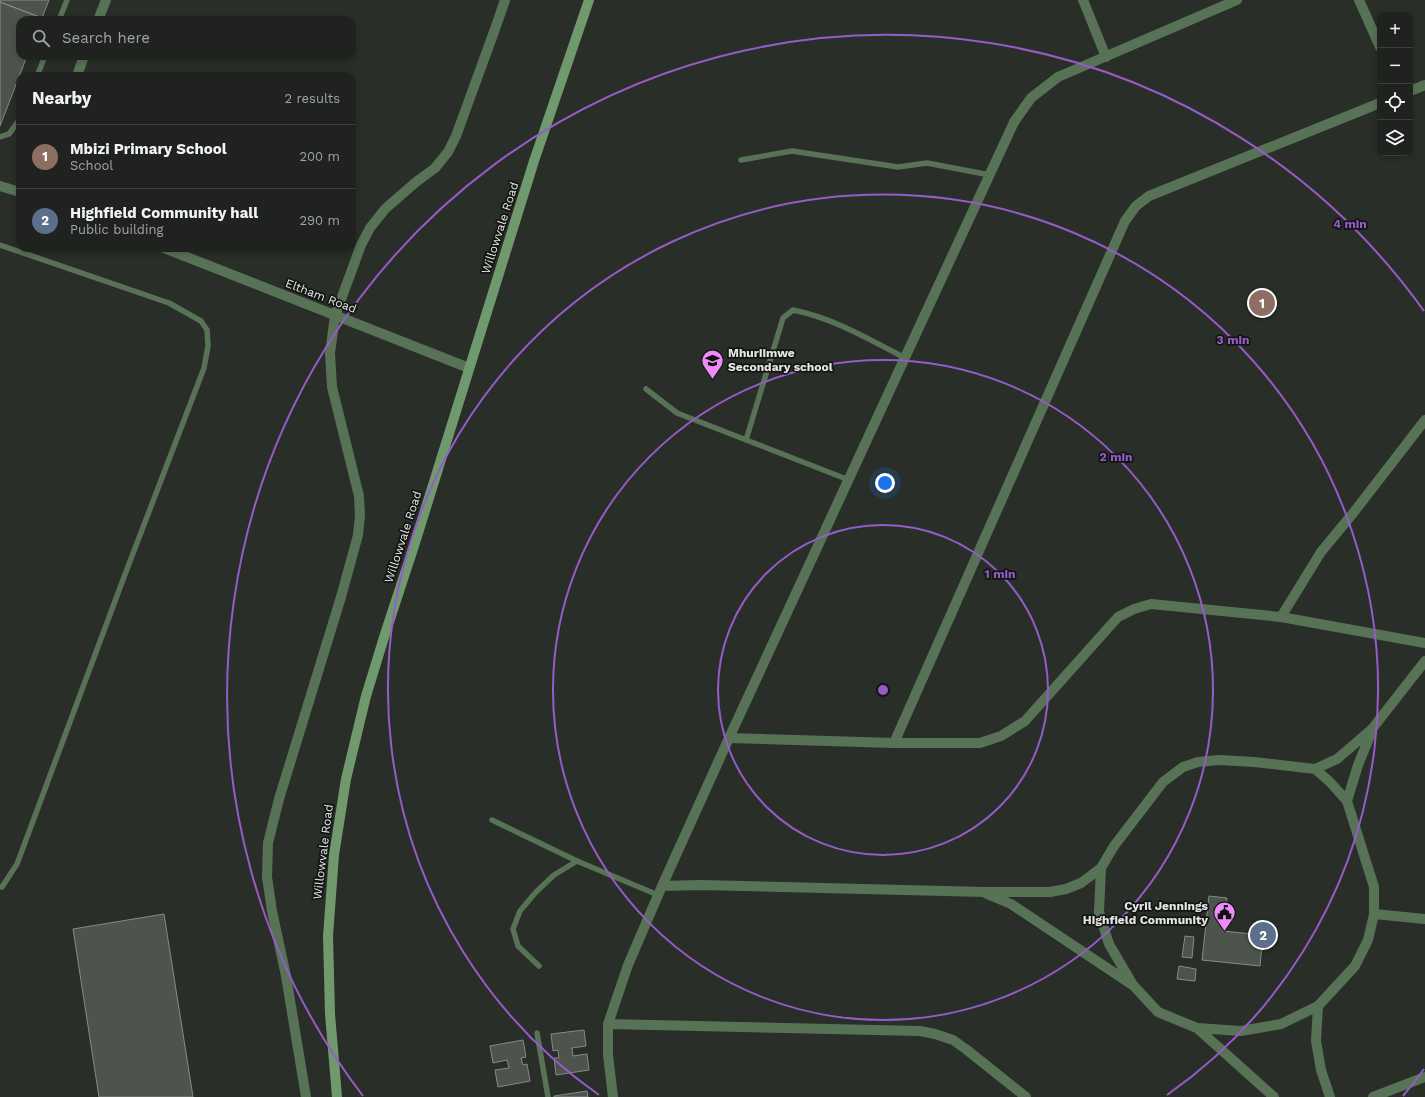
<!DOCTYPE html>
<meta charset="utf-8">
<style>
:root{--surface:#1f221e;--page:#2c2f2b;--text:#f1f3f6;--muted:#a1a4a4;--line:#3c3f3c;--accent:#2563eb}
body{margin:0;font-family:"Work Sans",sans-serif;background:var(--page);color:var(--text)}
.controls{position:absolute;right:12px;top:12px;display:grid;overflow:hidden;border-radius:8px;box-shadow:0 2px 6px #0003}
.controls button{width:36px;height:36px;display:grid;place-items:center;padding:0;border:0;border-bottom:1px solid var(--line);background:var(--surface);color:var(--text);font:20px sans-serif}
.you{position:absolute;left:885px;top:483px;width:14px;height:14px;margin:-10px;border:3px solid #fff;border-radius:50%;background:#1a73e8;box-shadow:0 0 0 6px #1a73e833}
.badge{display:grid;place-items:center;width:26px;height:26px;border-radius:50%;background:var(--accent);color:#fff;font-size:13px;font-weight:700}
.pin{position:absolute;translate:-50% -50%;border:2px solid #fff;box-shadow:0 1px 4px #0006}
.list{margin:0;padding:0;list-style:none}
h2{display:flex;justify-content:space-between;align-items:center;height:52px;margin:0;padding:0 16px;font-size:17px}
h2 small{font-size:13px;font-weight:400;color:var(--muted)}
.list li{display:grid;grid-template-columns:26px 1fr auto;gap:12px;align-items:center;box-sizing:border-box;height:64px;padding:0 16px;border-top:1px solid var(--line)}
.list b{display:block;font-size:15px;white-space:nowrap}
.list p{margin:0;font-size:13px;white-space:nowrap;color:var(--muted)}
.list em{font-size:13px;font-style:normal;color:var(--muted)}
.icon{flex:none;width:22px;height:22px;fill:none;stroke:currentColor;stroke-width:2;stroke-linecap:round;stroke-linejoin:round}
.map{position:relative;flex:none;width:1425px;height:1097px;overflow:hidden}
.search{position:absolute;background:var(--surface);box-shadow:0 2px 6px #0003;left:16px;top:16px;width:340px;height:44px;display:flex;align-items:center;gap:10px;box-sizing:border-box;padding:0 14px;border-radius:12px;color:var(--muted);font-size:15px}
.panel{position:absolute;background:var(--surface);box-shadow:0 2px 6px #0003;left:16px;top:72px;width:340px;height:180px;border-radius:12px}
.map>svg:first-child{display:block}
.building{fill:#4d534d;stroke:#858c85}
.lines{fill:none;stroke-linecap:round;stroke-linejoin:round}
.service{stroke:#587256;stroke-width:5.5}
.minor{stroke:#587256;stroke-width:10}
.tertiary{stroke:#587256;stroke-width:10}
.secondary{stroke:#70996d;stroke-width:10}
.ring{fill:none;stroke:#955bc8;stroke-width:2}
.labels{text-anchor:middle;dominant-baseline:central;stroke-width:3.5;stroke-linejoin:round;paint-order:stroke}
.street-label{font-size:12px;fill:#e4e7e3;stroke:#131513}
.poi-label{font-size:12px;font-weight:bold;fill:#e4e7e3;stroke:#131513;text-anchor:start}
.centre{fill:#955bc8;stroke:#131513;stroke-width:2}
.ring-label{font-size:12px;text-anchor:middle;font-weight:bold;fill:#955bc8;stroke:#131513;stroke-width:3.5;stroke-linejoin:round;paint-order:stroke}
</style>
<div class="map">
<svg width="1425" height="1097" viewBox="0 0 1425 1097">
<rect width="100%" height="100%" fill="#292e28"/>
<path class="building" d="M0 0H49L42 18 0 2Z
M0 2 42 18 41 20H20V56H27L0 126Z
M1209 896 1227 898 1223 931 1263 935 1260 966 1202 960Z
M164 914 193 1097H99L73 929Z
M1185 936 1194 937 1192 958 1182 957Z
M1179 966 1196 969 1195 981 1177 979Z
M584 1030 586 1046 572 1048 573 1056 587 1054 589 1070 556 1075 554 1058H559L558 1050 553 1051 551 1034Z
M523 1040 526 1057 521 1058 523 1065 527 1064 530 1081 498 1087 495 1070 509 1068 507 1060 493 1063 490 1046Z
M587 1091 588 1097H554V1096Z"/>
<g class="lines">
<path class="service" d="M59 20 67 0
M37 76 45 56
M0 137 9 134 20 119
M741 160 792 151 898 167 927 163 990 175
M0 245 169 303 201 321 207 330 208 346 204 368 124 577 17 864 2 887H0
M646 389 677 413 849 480
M746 440 783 318 793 310C833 318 869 339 905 358
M492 820 577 861 658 895
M539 966 518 946 513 929 520 911 536 892 554 875 577 861
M537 1033 548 1097"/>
<path class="minor" d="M1083 0 1106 57
M1359 0 1380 47
M98 20 106 0
M77 76 84 56
M1410 91 1425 85
M0 186 20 192
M164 248 469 368
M1281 617 1321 552 1354 512 1425 420
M729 738 894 743H980L1001 736 1025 721 1118 617 1134 609 1151 604 1281 617 1425 643
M894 743 1125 221 1136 206 1149 196 1380 103
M1374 914 1425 919
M608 1024 920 1031 935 1034 953 1040 967 1050 1026 1097
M306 1097 286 976 272 911 267 877 268 843 279 799 341 597 358 535 360 516 359 496 332 387 330 353 335 316 361 245 370 228 385 209 416 182 435 168 448 152 456 136 495 29 505 0
M1373 1097 1425 1077"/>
<path class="tertiary" d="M1315 769 1337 759 1372 729 1425 661
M1347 801 1358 765 1372 731
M662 886 701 885 985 892H1050L1066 889 1081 883 1101 868
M987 894 1011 904 1131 984
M1318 1006 1281 1024 1241 1031 1197 1028 1158 1012 1133 985 1109 944 1099 912 1101 868 1114 846 1163 782 1183 767 1198 762 1219 760 1254 762 1315 769 1330 782 1347 801 1374 887V914L1368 940 1355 966 1318 1006 1316 1041 1321 1070 1330 1097
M1197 1028 1274 1097
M613 1097 608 1055V1024L628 965 662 886 729 738 1014 122 1031 98 1058 77 1237 0"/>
<path class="secondary" d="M337 1097 330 1014 328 936 334 855 346 779 366 696 385 634 414 546 534 161 589 0"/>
</g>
<g class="ring">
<circle cx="883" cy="690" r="165"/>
<circle cx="883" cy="690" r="330"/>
<path d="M599 1095A495 495 0 1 1 1167 1095"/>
<path d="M1424 1069A660 660 0 0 1 1403 1096M363 1096A660 660 0 1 1 1424 311"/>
</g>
<defs>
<symbol id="school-pin" viewBox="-11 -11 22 30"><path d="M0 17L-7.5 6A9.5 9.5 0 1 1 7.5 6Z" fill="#ed8cf9" stroke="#131513"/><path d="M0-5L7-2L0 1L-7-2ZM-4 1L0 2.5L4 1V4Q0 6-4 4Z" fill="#111"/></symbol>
<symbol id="civic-pin" viewBox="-11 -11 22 30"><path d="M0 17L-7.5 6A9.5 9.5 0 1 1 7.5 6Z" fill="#ed8cf9" stroke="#131513"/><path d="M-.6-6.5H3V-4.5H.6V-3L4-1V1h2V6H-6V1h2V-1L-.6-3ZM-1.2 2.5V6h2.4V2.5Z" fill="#111"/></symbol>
</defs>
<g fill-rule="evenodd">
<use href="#school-pin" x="700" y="348" width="25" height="34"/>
<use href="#civic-pin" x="1212" y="900" width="25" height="34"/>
</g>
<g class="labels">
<g class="street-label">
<text transform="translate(500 228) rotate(-72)">Willowvale Road</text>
<text transform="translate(321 296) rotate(21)">Eltham Road</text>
<text transform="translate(403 537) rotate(-72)">Willowvale Road</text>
<text transform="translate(323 852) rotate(-83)">Willowvale Road</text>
</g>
<g class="poi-label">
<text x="728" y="353">Mhuriimwe<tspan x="728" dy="14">Secondary school</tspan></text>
<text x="1208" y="906" text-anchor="end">Cyril Jennings<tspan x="1208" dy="14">Highfield Community</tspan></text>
</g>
</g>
<circle cx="883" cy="690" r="6" class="centre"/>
<g class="ring-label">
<text x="1350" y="228">4 min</text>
<text x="1233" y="344">3 min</text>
<text x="1116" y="461">2 min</text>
<text x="1000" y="578">1 min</text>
</g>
</svg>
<div class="controls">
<button>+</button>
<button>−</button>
<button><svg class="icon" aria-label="locate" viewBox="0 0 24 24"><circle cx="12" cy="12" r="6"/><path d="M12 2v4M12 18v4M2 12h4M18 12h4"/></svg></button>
<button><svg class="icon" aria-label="layers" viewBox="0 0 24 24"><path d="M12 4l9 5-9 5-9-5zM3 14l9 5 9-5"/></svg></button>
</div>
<div class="you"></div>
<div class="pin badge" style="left:1262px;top:303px;background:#8d6e63">1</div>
<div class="pin badge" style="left:1263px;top:935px;background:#5c6f8a">2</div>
<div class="search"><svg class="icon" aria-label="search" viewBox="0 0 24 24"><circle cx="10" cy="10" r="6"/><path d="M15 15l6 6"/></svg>Search here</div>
<section class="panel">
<h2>Nearby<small>2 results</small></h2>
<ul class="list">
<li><span class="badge" style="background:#8d6e63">1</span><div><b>Mbizi Primary School</b><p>School</p></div><em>200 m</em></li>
<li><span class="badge" style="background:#5c6f8a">2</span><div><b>Highfield Community hall</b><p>Public building</p></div><em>290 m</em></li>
</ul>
</section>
</div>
